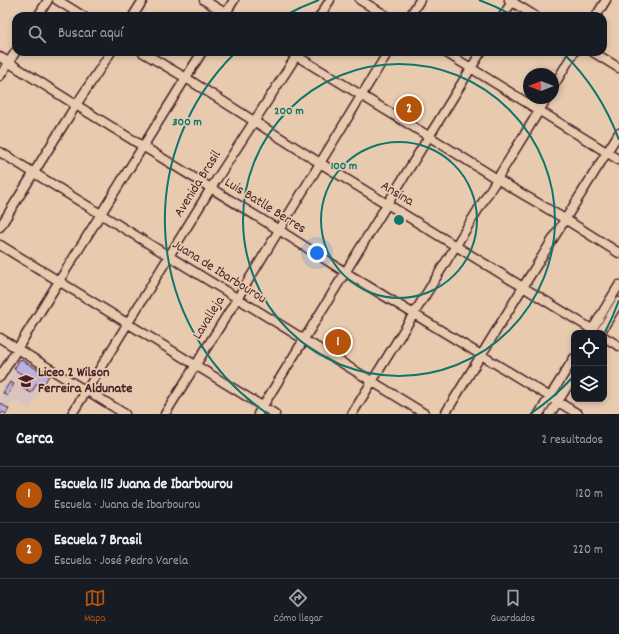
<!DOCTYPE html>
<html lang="es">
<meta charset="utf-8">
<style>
:root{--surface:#171b24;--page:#20242c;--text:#f1f3f6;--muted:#9ea1a6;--line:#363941;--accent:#b45309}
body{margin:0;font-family:Dekko,sans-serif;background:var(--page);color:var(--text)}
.controls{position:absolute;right:12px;bottom:12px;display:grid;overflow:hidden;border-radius:8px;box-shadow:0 2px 6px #0003}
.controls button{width:36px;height:36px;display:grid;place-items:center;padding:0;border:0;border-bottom:1px solid var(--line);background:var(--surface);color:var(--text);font:20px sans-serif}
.compass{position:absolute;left:523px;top:68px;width:36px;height:36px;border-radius:50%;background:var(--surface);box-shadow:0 2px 6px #0003;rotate:270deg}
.you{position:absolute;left:317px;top:253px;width:14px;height:14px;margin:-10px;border:3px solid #fff;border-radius:50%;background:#1a73e8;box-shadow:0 0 0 6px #1a73e833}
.badge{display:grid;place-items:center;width:26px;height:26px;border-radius:50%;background:var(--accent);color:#fff;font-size:13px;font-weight:700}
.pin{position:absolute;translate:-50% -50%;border:2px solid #fff;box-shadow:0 1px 4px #0006}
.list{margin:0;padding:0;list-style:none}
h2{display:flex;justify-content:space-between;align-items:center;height:52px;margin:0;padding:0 16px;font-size:17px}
h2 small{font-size:13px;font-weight:400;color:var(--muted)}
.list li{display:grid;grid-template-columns:26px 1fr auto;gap:12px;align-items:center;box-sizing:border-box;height:56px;padding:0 16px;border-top:1px solid var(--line)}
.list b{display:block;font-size:15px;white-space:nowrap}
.list p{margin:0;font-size:13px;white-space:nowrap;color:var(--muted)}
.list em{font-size:13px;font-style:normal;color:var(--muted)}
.icon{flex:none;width:22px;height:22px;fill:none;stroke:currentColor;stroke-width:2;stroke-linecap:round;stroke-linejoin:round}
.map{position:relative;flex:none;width:619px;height:414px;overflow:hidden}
.search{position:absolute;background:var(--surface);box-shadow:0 2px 6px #0003;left:12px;right:12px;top:12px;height:44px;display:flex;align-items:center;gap:10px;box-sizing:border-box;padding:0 14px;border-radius:12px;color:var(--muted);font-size:15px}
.sheet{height:164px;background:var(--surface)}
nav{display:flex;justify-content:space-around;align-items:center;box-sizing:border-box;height:56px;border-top:1px solid var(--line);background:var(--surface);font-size:11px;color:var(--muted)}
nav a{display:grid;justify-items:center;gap:2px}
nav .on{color:var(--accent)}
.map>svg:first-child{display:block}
.built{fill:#dac3be}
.building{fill:#bab0e1;stroke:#4a1f2b}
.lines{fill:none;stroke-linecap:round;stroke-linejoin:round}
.minor-casing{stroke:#4a1f2b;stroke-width:11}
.minor{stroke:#e8cbaf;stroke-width:8}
.ring{fill:none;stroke:#0f766e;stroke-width:2}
.labels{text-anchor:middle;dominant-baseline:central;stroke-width:3.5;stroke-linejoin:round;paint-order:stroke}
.street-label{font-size:14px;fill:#4a1f2b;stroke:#e8cbaf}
.poi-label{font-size:14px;font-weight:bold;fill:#4a1f2b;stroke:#e8cbaf;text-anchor:start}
.centre{fill:#0f766e;stroke:#e8cbaf;stroke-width:2}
.ring-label{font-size:12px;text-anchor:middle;font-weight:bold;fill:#0f766e;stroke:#e8cbaf;stroke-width:3.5;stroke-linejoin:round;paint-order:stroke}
</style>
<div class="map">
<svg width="619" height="414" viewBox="0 0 619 414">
<rect width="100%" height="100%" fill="#e8cbaf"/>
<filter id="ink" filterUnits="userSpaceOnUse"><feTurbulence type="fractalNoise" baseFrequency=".025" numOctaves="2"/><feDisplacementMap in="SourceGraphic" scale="8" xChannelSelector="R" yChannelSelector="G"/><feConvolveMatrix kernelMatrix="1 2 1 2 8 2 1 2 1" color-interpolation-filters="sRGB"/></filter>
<g filter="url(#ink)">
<path class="built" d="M21 358 49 375 29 409 14 400 5 414H0V392Z"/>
<path class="building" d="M20 359 49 376 42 387 37 383 31 393 21 387 27 378 14 369Z
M10 382 14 384 7 396 3 393Z
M0 403 9 409 6 414 3 412 1 414H0Z"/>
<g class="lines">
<defs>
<path id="minor" d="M57 0 83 16
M204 0 230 16
M360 0 387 16
M509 0 535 16
M38 16 48 0
M133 16 143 0
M224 16 234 0
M320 16 330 0
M410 16 420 0
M503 16 513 0
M596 16 606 0
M142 52 186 78 320 163 598 333
M290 52 430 137 497 179 565 219 619 253
M445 52 619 160
M593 52 619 68
M0 57 76 105 279 230 345 272 578 414
M0 76 16 51
M553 87 574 52
M0 152 425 414
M0 227 76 105 111 52
M0 245 275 414
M590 333 619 285
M600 333 619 302
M604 337 619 346
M0 338 86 391 91 393 125 414
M0 377 59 281 202 52
M72 414 211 188 299 52
M165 414 237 299 388 52
M258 414 481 52
M352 414 547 98
M445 414 523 287 619 133
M539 414 574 358
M550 414 574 376"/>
</defs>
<use href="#minor" class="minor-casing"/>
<use href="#minor" class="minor"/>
</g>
</g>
<g class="ring">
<circle cx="399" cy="220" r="78"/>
<circle cx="399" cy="220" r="156"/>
<path d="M619 300A234 234 0 0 1 605 332M573 377A234 234 0 0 1 530 414M268 414A234 234 0 0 1 235 53M286 15A234 234 0 0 1 319 0M479 0A234 234 0 0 1 512 15M563 53A234 234 0 0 1 619 140"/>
</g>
<defs>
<symbol id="school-bare" viewBox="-9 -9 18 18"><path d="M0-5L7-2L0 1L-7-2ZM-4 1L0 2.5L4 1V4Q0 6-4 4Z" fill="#4a1f2b" stroke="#e8cbaf" stroke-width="2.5" paint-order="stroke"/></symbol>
</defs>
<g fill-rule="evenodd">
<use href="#school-bare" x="15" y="370" width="22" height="22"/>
</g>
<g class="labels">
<g class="street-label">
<text transform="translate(198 184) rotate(-58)">Avenida Brasil</text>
<text transform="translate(397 194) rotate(31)">Ansina</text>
<text transform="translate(265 206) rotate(32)">Luis Batlle Berres</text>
<text transform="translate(219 272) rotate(32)">Juana de Ibarbourou</text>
<text transform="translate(209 318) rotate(-58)">Lavalleja</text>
</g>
<g class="poi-label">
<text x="38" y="373">Liceo 2 Wilson<tspan x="38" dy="16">Ferreira Aldunate</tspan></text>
</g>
</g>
<circle cx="399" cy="220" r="6" class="centre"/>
<g class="ring-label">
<text x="289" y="114">200 m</text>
<text x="187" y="125">300 m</text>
<text x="344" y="169">100 m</text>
</g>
</svg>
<div class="controls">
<button><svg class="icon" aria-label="locate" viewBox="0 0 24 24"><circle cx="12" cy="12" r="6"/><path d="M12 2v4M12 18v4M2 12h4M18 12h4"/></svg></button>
<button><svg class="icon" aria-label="layers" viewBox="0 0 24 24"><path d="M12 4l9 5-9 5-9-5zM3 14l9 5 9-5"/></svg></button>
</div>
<svg class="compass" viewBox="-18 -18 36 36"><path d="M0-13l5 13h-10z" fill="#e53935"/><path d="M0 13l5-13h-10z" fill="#9ea1a6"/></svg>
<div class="you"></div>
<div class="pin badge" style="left:338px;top:342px">1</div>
<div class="pin badge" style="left:409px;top:109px">2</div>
<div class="search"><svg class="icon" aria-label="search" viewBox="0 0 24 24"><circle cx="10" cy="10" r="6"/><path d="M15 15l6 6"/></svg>Buscar aquí</div>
</div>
<section class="sheet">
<h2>Cerca<small>2 resultados</small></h2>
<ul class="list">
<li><span class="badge">1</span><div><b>Escuela 115 Juana de Ibarbourou</b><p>Escuela · Juana de Ibarbourou</p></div><em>120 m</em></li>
<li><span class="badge">2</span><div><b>Escuela 7 Brasil</b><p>Escuela · José Pedro Varela</p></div><em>220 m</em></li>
</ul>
</section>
<nav>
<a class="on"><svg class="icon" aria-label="map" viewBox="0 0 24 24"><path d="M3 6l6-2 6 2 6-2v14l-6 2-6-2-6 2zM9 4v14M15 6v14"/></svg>Mapa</a>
<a><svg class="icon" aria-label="directions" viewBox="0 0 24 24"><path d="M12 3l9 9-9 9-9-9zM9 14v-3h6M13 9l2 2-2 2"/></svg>Cómo llegar</a>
<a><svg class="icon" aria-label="saved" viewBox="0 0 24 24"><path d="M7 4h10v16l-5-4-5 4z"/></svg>Guardados</a>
</nav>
